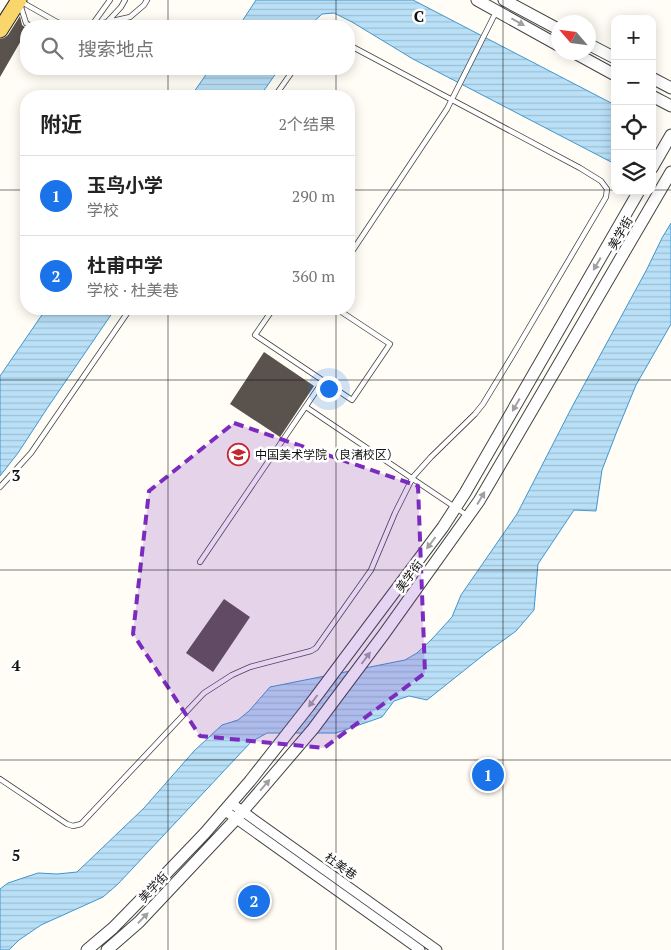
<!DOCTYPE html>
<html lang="zh">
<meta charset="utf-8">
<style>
:root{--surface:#fff;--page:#f2f2f2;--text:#222;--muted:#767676;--line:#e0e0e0;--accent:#1a73e8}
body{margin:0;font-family:"PT Serif","Noto Sans SC",serif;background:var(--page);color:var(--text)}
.controls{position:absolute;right:15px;top:15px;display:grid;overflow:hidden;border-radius:10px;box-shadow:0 2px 12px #0003}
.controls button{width:45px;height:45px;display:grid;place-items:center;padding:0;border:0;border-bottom:1px solid var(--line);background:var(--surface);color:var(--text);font:25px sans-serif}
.compass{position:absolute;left:551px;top:15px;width:45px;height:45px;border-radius:50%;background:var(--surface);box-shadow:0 2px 12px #0003;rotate:298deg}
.you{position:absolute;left:328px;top:388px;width:18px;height:18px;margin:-12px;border:4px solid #fff;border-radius:50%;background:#1a73e8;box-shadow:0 0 0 8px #1a73e833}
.badge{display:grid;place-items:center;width:32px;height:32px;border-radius:50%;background:var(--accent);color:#fff;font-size:16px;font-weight:700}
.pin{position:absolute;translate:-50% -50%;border:2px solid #fff;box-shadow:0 1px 5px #0006}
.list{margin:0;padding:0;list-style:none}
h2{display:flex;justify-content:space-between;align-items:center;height:65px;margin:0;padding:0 20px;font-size:21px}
h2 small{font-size:16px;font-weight:400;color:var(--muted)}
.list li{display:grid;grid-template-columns:32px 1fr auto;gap:15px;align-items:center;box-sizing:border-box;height:80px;padding:0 20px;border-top:1px solid var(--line)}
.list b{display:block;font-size:19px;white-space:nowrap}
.list p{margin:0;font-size:16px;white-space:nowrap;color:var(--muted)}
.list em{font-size:16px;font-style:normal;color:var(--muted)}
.icon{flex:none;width:28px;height:28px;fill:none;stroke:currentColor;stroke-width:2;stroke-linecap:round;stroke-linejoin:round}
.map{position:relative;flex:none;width:671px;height:950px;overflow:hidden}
.search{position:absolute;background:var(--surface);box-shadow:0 2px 12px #0003;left:20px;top:20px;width:335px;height:55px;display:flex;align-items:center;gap:12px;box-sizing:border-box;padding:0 18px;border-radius:20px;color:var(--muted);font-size:19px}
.panel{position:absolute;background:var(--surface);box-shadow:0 2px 12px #0003;left:20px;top:90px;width:335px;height:225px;border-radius:20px}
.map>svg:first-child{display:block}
.water{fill:url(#water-rules);stroke:#3f96cf}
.building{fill:#5a524d}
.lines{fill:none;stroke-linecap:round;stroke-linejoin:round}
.service-casing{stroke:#444;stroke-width:6}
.minor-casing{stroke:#444;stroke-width:11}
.tertiary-casing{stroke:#444;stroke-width:13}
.primary-casing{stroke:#222;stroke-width:17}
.service{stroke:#fff;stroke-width:4.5}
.minor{stroke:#fff;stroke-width:9}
.tertiary{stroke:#fff;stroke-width:11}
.primary{stroke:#f9d66b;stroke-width:15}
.oneway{fill:#a0a0a0}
.marked{fill:#7b2cbf;fill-opacity:0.2;stroke:#7b2cbf;stroke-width:4;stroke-dasharray:10 6;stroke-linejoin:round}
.grid{fill:none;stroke:#111;stroke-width:1;stroke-opacity:0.55}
.labels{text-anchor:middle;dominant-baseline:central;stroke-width:5;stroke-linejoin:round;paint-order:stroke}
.street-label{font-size:12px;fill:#111;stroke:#fff}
.poi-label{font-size:12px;fill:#111;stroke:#fff;text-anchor:start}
.grid-label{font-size:16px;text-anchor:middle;font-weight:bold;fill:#111;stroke:#fff;stroke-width:5;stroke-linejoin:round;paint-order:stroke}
</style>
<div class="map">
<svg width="671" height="950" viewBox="0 0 671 950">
<defs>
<pattern id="water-rules" width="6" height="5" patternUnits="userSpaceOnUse" patternTransform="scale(1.25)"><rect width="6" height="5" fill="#b9e0f7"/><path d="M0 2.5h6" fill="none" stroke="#9ebfd3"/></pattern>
</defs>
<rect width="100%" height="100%" fill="#fffdf5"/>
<path class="water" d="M256 0H413L615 105V164L413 59 352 22 334 13 322 14 309 26H239Z
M210 69H279L260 96H191Z
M671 223V324L636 385 617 431 602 470 596 511 574 510 538 564 534 610 516 631 486 653 427 700 409 696 394 701 382 717 336 733H267L251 742 118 884 103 897 41 925 19 940 9 950H0V889L8 883 38 873 57 874 77 872 144 808 194 751 222 725 238 720 249 711 270 687 405 660 417 653 432 639 452 617 461 595 517 514 572 407 647 269 662 238Z
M46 309H115L48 407 18 453 0 476V376Z"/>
<path class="building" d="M20 16 22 25 26 28V32L0 77V39L4 38 8 35Z
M264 352 314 386 280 437 230 404Z
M224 599 250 617 213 672 186 653Z"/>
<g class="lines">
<defs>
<path id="service" d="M20 1 57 22 69 26
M20 4 26 23 30 26
M108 21 121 7 125 0
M92 25 110 0
M90 26 130 17 144 5 147 0
M275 96 294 69
M349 256 447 109 496 12
M273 309 255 335 352 400 390 344 337 309
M306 407 468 516
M0 487 31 453 130 309
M200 562 323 381
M0 779 67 824 73 826 81 824 204 693 232 675 250 667 311 651 316 648 371 570 395 513 413 477 431 457 475 414 483 404 514 353 606 197 607 189 601 181 580 168 349 45"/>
<path id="minor" d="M231 803 437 950
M224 810 420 950"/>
<path id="tertiary" d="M477 0 558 45
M504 0 558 29
M588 44 615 58
M573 52 615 75
M652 78 671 88
M652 96 671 106
M652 168 671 135
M87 950 113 928 159 881 205 833 250 781 309 706 443 527 465 493 639 191
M107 950 139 922 236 819 313 729 384 634 479 501 671 172"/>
<path id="primary" d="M0 30 19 0"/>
</defs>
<use href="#service" class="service-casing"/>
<use href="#minor" class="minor-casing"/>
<use href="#tertiary" class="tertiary-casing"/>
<use href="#primary" class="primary-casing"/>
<use href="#service" class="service"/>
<use href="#minor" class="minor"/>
<use href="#tertiary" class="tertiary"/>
<use href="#primary" class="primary"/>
</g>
<defs><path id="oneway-solid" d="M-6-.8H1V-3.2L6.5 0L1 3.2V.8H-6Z" transform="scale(1.25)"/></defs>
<g class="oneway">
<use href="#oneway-solid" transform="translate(518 22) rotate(29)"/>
<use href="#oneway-solid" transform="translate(597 264) rotate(120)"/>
<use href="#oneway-solid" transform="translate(516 405) rotate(120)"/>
<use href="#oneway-solid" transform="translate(481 498) rotate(-59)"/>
<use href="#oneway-solid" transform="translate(431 543) rotate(127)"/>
<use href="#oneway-solid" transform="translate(366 658) rotate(-53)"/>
<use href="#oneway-solid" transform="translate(313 701) rotate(127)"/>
<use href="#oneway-solid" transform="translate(265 785) rotate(-49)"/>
<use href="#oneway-solid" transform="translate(143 918) rotate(-46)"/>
</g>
<path class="marked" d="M234 423 418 486 425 673 324 748 200 736 133 634 149 491Z"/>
<path class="grid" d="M168 0V26M336 0V26M503 0V950M168 69V96M336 69V96M0 190H26M349 190H615M652 190H671M168 309V950M336 309V950M0 380H671M0 570H671M0 760H671"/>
<defs>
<symbol id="university-ring" viewBox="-11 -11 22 22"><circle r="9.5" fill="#fff" stroke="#c4262e" stroke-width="1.5"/><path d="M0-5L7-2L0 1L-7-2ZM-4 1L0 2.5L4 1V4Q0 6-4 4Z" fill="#c4262e"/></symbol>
</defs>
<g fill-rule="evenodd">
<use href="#university-ring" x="226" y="442" width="25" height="25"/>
</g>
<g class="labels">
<g class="street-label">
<text transform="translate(620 233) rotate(-60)">美学街</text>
<text transform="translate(409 576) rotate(-54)">美学街</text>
<text transform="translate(341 866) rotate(35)">杜美巷</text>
<text transform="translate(153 887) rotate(-47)">美学街</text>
</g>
<g class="poi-label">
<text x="255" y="454">中国美术学院（良渚校区）</text>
</g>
</g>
<g class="grid-label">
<text x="419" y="22">C</text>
<text x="16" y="481">3</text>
<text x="16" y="671">4</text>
<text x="16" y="861">5</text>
</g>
</svg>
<div class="controls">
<button>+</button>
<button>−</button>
<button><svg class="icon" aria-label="locate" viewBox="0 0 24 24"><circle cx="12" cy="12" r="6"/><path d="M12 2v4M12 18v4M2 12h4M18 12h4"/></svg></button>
<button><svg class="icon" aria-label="layers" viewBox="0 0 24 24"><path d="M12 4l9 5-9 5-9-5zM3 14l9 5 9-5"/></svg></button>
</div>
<svg class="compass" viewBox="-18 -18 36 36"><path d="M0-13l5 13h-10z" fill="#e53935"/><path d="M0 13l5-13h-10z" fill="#767676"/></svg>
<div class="you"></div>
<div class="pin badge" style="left:488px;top:775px">1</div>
<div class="pin badge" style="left:254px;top:901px">2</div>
<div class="search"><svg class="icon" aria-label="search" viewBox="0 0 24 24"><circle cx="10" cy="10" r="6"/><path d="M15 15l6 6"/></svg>搜索地点</div>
<section class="panel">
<h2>附近<small>2个结果</small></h2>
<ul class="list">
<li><span class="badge">1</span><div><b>玉鸟小学</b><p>学校</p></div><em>290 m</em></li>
<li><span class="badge">2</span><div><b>杜甫中学</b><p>学校 · 杜美巷</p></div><em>360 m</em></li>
</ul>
</section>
</div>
